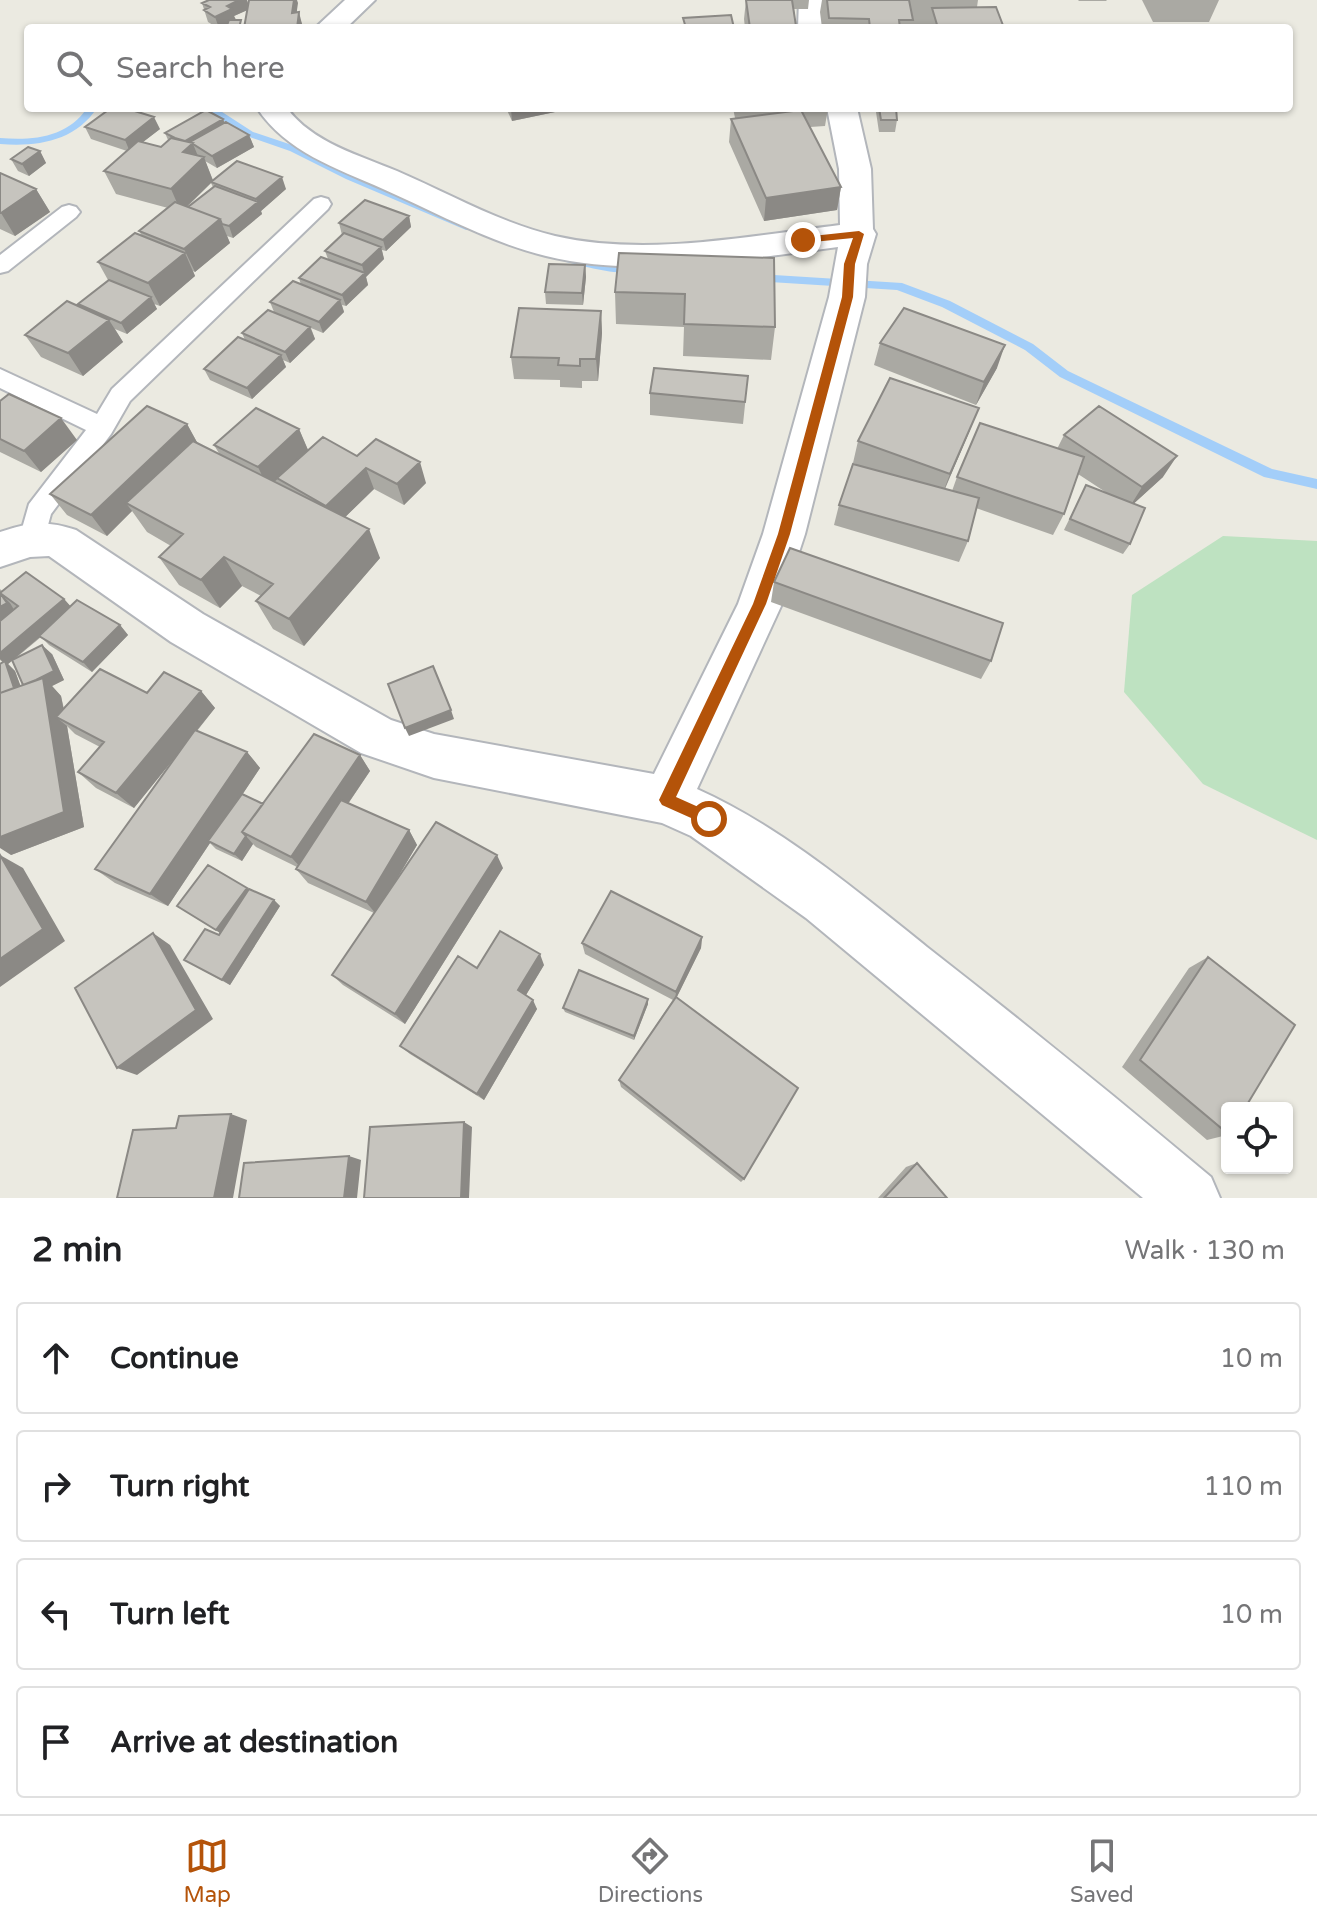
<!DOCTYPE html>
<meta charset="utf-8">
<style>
:root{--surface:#fff;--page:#f6f6f6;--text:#202124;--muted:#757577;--line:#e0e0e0;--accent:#b45309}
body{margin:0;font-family:"Varela Round",sans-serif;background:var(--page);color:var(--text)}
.controls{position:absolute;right:24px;bottom:24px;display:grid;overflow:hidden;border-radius:8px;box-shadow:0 2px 6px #0004}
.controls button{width:72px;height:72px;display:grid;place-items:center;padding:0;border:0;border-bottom:2px solid var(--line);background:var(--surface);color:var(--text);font:40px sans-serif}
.stop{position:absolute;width:24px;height:24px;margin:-18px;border:6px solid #b45309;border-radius:50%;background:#fff}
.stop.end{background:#b45309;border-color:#fff;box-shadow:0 2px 8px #0008}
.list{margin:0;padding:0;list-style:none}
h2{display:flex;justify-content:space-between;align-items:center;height:104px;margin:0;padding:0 32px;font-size:34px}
h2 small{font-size:26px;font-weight:400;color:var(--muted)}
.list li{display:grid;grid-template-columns:52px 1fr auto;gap:24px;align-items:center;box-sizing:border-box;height:112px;margin:0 16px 16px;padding:0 16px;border:2px solid var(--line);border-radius:8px}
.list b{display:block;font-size:30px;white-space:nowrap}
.list em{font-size:26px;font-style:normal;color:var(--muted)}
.icon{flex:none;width:44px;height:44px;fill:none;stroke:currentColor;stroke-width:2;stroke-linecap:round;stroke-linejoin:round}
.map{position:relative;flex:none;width:1317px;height:1198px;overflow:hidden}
.search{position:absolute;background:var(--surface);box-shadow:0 2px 6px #0004;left:24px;right:24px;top:24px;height:88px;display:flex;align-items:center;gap:20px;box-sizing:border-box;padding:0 28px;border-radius:8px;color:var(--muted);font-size:30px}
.sheet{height:616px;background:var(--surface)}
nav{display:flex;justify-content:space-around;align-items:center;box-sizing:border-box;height:112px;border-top:2px solid var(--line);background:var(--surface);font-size:22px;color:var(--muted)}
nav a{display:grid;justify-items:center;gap:4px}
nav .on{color:var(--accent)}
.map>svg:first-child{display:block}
.green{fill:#bee2c1}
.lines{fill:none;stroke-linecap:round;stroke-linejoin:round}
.stream{fill:#a3cef9;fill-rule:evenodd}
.service-casing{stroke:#b3b6bb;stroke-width:4}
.minor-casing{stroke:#b3b6bb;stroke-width:4}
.service{fill:#fff;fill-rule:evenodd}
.minor{fill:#fff;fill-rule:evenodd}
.wall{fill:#aaa9a3;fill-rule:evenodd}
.shaded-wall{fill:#8b8985}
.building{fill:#c6c4be;stroke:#8b8985;stroke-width:2}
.route{fill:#b45309}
</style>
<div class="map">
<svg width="1317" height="1198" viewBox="0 0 1317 1198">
<rect width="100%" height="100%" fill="#ebeae1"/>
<path class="green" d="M1223 536 1317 541V840L1203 784 1124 692 1132 595Z"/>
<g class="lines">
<path class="stream" d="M87 108H97C75 141 38 147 0 144V138C33 141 68 137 87 108Z
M204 108H216L253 132 298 147 354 175 475 228 474 230H466L346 179 290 151 247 136Z
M570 255 604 263 636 265 642 269C627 279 584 266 566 262L565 259Z
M756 274 902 283 950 301 1033 344 1068 371 1272 469 1317 479V489L1264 477 1060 377 1025 350 942 307 897 290 752 281V275Z"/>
<defs>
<path id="service" d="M321 197 328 199 331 204 328 209 130 401 111 434 51 514 42 547 32 550 22 547 19 539 29 504 86 430 0 388V369L97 414 112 389 314 199Z
M69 205 76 207 80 212 76 217 8 271 0 273V255L62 207Z"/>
<path id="minor" d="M345 0H375L346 28H315Z
M799 0H827L826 28H798Z
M257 108H287C311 142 361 156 397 171 448 193 500 223 555 236 647 257 748 236 840 225L839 169 827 108H857L871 169 873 229 876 234 867 264 865 297 805 534 782 604 697 789C780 826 857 891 927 947 1023 1022 1118 1099 1211 1177L1220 1198H1143L806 918 691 836 662 823 434 778 361 753 171 642 49 556 30 557 0 567V532C29 522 47 520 76 530L203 614 391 720 434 734 654 774 738 604 763 534 829 297 838 247C743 259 641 279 546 256 489 242 437 213 383 189 336 168 286 152 257 108Z"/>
</defs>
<use href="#service" class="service-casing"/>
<use href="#minor" class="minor-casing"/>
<use href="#service" class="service"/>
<use href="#minor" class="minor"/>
</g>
<path class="wall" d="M249 0H297V12L302 24V28H244L247 10 234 16 236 20 218 28 208 22 202 3 248 4Z
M746 0H809L808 9H794L796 26 808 28H745L744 19Z
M822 0H978L977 7 1004 28H927L928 24H913L912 28H822L820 12Z
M1078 0H1107L1106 1H1079Z
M1142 0H1219L1209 22H1153Z
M506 108H554L555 112 512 121Z
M733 108H828L825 126 810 127 841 187 837 210 764 221 729 142 731 119 735 118Z
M877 108H896L897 120 895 132H879L876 112Z
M900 108H952L951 112 900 111Z
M223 119 225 123 249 135 254 147 217 168 205 161 213 180 286 189 261 211 262 214 233 238 227 236 230 243 195 272 193 271 195 276 160 306 154 304 157 309 127 334 115 329 123 342 83 376 41 357 25 335 80 307 78 304 108 280 98 262 142 236 139 231 168 208 116 194 104 171 127 151 91 139 85 127 160 129 143 142 161 147 168 140 165 133ZM211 183 213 187 187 207Z
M40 151 46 163 29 176 18 171 11 159Z
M0 173 36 189 50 212 15 236 0 229Z
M409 216 411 227 386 251 382 250 384 259 366 277 368 285 346 306 342 305 344 312 323 333 311 328 315 339 290 363 283 360 286 367 252 399 210 380 204 369 245 340 242 333 274 312 270 302 301 285 299 278 328 259 325 251 342 235 339 223Z
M619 253 775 327 771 360 683 356 684 327 616 324 615 292Z
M585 265 586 277 583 305 546 304 545 292Z
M601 311 602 333 598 381H582V388L560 387V380L514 379 511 357Z
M880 343 997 368 976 405 874 365Z
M748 376 743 424 650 415V393Z
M0 401 77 440 41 472 0 452Z
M187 424 198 444 220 455 214 445 299 429 308 450 357 456 426 483 404 505 374 489 345 517 380 558 304 646 273 629 256 601 261 596 242 586 220 608 179 585 159 557 171 546 147 532 132 511 107 536 67 515 50 494Z
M970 430 945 489 952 491 957 477 1057 449 1064 435 1163 477 1133 504 1130 544 1123 554 1064 530 1086 485 1107 493 1078 474 1064 514 1053 535 976 508 968 541 959 562 834 525 839 505 856 464 853 463 858 441Z
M774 582 991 661 981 679 771 602Z
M0 589 2 591 64 599 70 606 120 625 128 635 92 672 49 645 41 637 17 657 52 654 64 680 52 686 61 696 64 709 147 693 201 691 215 708 197 731 247 752 260 768 242 795 263 804 360 755 370 771 348 804 409 830 417 845 396 880 503 868 405 1024 343 985 332 975 374 913 308 883 296 869 297 867 256 847 253 844 242 861 216 849 210 843 168 906 115 883 95 869 184 746 134 808 96 788 78 772 100 747 75 734 67 726 84 827 11 855 3 662 0 660ZM12 661 23 685H20L15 671 8 664Z
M249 889 274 900 280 906 230 985 184 960 220 933 177 906Z
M702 937 701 948 676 998 744 1179 741 1182 621 1087 619 1080 673 1000 585 954 582 943Z
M1208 957 1227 1108V1135L1207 1140 1122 1067 1189 968Z
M544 965 526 995 537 1009 484 1100 410 1054 400 1046 477 968Z
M648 999V1004L634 1040 565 1012 563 1008Z
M917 1163 947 1198H878L906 1167Z"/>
<path class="shaded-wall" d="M239 0H247L250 9 234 16 236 20 219 28 215 17 227 6Z
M294 0H297L298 3 295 24 292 13Z
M299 12 302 24V28H297Z
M516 108H554L555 112 512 121 511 109Z
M154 117 160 129 130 152 125 140Z
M223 119 228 131 193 144 200 161 204 157 213 181 181 212 171 189 183 152 182 143Z
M249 135 254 147 217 168 212 156Z
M40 151 46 163 29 176 22 164Z
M282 177 286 189 261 211 262 214 233 238 229 226 258 202 256 199Z
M841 187 837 210 764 221 766 198Z
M36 189 50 212 15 236 1 213Z
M409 216 411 227 386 251 383 240Z
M220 219 230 243 195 272 184 249Z
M381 247 384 259 366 277 368 285 346 306 342 295 364 273 362 265Z
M185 253 195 276 160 306 148 283Z
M585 265 586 277 583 305 582 293Z
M151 297 157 309 127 334 121 323Z
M340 300 344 312 323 333 319 322Z
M601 311 602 333 598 381 596 359Z
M109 320 123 342 83 376 68 353Z
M310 327 315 339 290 363 285 352Z
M1005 345 997 368 976 405 984 382Z
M281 355 286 367 252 399 247 388Z
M979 408 970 430 942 495 950 474Z
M61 418 77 440 41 472 24 451Z
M187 424 199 446 126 503 132 511 107 536 91 515Z
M299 429 308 450 268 488 258 467Z
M1177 456 1163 477 1129 508 1142 487Z
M420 462 426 483 404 505 397 484Z
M366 468 374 489 335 527 326 506Z
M369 529 380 558 304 646 289 619Z
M224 557 242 586 220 608 201 580Z
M0 593 10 603 16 613 0 623Z
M64 599 73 609 8 664 15 671 25 698 15 689 6 665 0 659V653Z
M120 625 128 635 92 672 83 662Z
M42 645 52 654 64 680 52 686 61 696 66 722 56 717 67 726 84 827 11 855 0 848V834L34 696Z
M201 691 215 708 134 808 116 793Z
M451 710 454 719 409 736 405 728Z
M247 752 260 768 168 906 150 894Z
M360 755 370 771 303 870 291 857Z
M409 830 417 845 376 914 366 902Z
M246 836 253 844 242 861 234 854Z
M0 855 23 868 65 941 0 987Z
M497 855 503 868 405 1024 395 1014Z
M247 888 255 894 224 936 216 930Z
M274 900 280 906 230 985 222 980Z
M153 933 170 945 213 1019 137 1075 117 1068Z
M702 937 701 948 675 1001 676 992Z
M540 954 544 965 523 1000 518 990Z
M648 999V1004L634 1040V1036Z
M533 1000 537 1009 484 1100 477 1094Z
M231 1114 247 1120 233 1198H214Z
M464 1122 472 1127 469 1198H461Z
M349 1156 361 1160 357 1198H344Z"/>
<path class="building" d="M209 0H239L227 6 232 9 215 17 204 10 210 7 202 3Z
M249 0H294L292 13 299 12 297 28H244Z
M746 0H792L796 26 750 28Z
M827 0H909L913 20H899L900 28H870L869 19 829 18Z
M996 7 1004 28H938L932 8Z
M731 15 734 28H686L683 18Z
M229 20H241L239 28H226Z
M807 26 808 28H763Z
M111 108H125L154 117 125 140 85 127Z
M879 108H896L897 120H881Z
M206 110 223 119 185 141 175 138 165 133Z
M801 110 841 187 766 198 731 119Z
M226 122 249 135 212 156 190 142Z
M171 138 193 143 183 152 204 157 171 189 104 171 138 141 161 147Z
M28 147 40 151 22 164 11 159Z
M237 161 282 177 256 199 211 182Z
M0 173 36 189 1 213H0Z
M215 186 258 202 229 226 222 224 220 219 188 207Z
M365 200 409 216 383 240 339 223Z
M175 202 220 219 184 249 139 231Z
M135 233 185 253 148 283 98 262Z
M344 233 381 247 362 265 325 251Z
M619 253 774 258 775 327 684 324 685 294 615 292Z
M321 257 365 273 342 295 299 278Z
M549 264 585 265 582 293 545 292Z
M109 280 151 297 121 323 78 304Z
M293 281 340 300 319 322 270 302Z
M67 301 109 320 68 353 25 335Z
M519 308 601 311 596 359H580V366L558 365 559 358 511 357Z
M904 308 1005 345 984 382 880 343Z
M268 310 310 327 285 352 242 333Z
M238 337 281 355 247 388 204 369Z
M654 368 748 376 745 402 650 393Z
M890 378 979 408 950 474 858 441Z
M9 394 61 418 24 451 0 439V401Z
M147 406 187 424 91 515 50 494Z
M1099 406 1177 456 1142 487 1064 435Z
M256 408 299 429 258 467 214 445Z
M980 423 1084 457 1064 514 957 477Z
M323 437 357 456 376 439 420 462 397 484 366 468 326 506 277 478Z
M193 441 369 529 289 619 256 601 273 584 224 557 201 580 159 557 183 534 126 503Z
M853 464 979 498 968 541 839 505Z
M1086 485 1145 508 1130 544 1070 519Z
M790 548 1003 623 991 661 774 582Z
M26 572 64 599 0 653V621L18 606 0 593Z
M0 593 7 603 0 607Z
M77 600 120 625 83 662 39 636Z
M42 645 54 671 36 680 23 685 12 660Z
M5 661 14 688 0 693V664Z
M433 666 451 710 405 728 388 684Z
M100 669 147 693 164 672 201 691 116 793 78 772 104 742 56 717Z
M43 678 64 812 0 837V693Z
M195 730 247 752 150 894 95 869Z
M314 734 360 755 291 857 242 832Z
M242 794 263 804 242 832 246 836 234 854 208 841Z
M341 800 409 830 366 902 296 869Z
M436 822 497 855 395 1014 332 975Z
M0 855 43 929 0 959Z
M208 865 247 888 216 930 177 906Z
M249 889 274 900 222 980 184 960 205 929 219 935Z
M611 891 702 937 676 992 582 943Z
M500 931 540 954 518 990 533 1000 477 1094 400 1046 458 956 477 968Z
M153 933 196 1010 117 1068 75 988Z
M1208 957 1295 1025 1245 1108H1227V1133L1140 1060Z
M579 970 648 999 634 1036 563 1008Z
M676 997 798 1088 744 1179 619 1080Z
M231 1114 214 1198H117L133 1130 176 1128 179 1116Z
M464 1122 461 1198H364L370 1127Z
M349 1156 344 1198H239L244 1163Z
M917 1163 947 1198H884Z"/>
<path class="route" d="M859 231 864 234 855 264 853 297 790 534 766 604 676 797 714 814V824L709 826 662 805 659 800 753 604 778 534 842 297 844 264 853 238 803 243 798 240 803 237Z"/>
</svg>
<div class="controls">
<button><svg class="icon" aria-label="locate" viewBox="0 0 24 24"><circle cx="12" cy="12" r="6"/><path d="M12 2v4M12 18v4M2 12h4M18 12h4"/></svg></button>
</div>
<div class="stop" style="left:709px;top:819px"></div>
<div class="stop end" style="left:803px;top:240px"></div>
<div class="search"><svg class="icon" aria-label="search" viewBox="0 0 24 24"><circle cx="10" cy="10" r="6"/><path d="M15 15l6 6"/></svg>Search here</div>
</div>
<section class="sheet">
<h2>2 min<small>Walk · 130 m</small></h2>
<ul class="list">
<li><svg class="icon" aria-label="ahead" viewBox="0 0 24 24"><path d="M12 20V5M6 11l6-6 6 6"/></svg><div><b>Continue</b></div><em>10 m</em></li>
<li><svg class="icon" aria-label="right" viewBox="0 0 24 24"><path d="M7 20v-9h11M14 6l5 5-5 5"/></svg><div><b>Turn right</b></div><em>110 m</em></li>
<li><svg class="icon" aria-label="left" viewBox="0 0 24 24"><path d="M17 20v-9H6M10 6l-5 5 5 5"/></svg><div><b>Turn left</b></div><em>10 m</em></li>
<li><svg class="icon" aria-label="arrive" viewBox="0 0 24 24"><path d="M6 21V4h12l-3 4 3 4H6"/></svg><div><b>Arrive at destination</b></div></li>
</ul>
</section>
<nav>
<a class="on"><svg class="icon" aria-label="map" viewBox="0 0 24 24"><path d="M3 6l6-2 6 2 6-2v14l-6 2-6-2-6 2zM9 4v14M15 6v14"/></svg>Map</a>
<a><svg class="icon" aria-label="directions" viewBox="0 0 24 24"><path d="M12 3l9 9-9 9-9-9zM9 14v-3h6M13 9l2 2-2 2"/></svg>Directions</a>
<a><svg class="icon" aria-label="saved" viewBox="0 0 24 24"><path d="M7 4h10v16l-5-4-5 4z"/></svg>Saved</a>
</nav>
